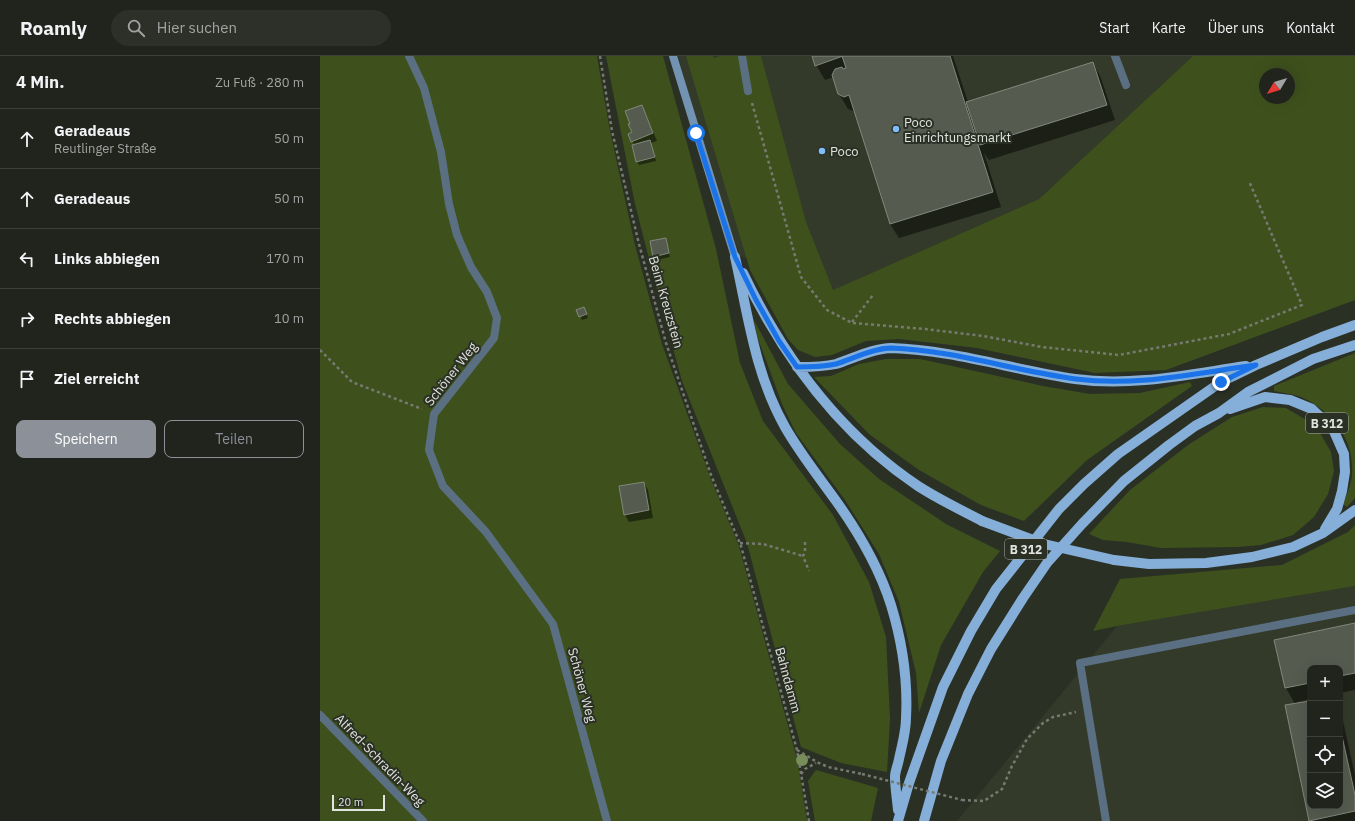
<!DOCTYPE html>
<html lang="de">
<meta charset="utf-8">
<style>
:root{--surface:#20241c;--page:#2d3029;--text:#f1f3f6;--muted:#a2a4a3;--line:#3d413b;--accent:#8c9099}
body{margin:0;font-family:"IBM Plex Sans",sans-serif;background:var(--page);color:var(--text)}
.controls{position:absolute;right:12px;bottom:12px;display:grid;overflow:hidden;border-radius:8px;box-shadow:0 4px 16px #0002}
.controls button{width:36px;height:36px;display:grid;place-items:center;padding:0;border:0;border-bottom:1px solid var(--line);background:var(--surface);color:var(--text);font:20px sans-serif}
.compass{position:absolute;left:939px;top:12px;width:36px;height:36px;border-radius:50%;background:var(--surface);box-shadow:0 4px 16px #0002;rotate:232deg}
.scale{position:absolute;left:12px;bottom:10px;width:53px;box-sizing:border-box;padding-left:4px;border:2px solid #e1e4de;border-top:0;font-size:11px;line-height:14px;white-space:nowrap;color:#e1e4de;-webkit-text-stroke:3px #2b3025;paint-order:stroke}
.stop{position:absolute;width:12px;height:12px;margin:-9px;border:3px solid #1a73e8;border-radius:50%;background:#fff}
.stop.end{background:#1a73e8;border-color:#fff;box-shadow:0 1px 4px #0008}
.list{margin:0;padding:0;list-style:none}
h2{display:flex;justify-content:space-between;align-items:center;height:52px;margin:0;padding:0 16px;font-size:17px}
h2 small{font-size:13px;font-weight:400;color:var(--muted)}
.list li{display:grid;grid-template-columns:26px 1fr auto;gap:12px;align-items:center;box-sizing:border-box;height:60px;padding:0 16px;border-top:1px solid var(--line)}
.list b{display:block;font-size:15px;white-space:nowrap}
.list p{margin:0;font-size:13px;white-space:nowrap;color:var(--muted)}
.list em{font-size:13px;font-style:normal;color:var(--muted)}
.actions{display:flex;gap:8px;padding:12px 16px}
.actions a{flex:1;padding:9px 0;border:1px solid var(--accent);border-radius:8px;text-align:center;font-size:14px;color:var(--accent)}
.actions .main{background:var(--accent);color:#fff}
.icon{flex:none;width:22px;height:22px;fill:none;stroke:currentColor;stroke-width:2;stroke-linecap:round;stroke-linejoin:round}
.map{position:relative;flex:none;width:1035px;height:765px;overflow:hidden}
header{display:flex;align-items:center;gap:24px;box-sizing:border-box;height:56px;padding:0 20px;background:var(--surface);border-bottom:1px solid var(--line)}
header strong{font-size:19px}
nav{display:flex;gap:22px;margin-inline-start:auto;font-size:14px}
.search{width:280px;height:36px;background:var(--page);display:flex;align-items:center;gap:10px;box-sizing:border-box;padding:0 14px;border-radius:22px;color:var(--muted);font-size:15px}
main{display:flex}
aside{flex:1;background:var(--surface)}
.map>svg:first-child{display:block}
.built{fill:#343a2a;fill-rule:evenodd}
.green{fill:#3e511d;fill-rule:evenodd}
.shadow{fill:#0007}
.building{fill:#565b50;stroke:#82887b}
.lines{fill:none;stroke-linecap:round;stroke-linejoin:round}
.path{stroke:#767a71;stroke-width:2.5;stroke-dasharray:3 3;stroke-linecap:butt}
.lane{stroke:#5b6f83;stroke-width:8}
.street{stroke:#5b6f83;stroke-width:8}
.secondary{stroke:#7393b3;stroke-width:8}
.primary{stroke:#85aed8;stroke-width:10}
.path-bridge{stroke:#767a71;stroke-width:2.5;stroke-dasharray:3 3;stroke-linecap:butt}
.primary-bridge{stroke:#85aed8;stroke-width:10}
.tree{fill:#788d59}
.route{stroke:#1a73e8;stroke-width:5}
.poi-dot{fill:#7fbdfa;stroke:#2b3025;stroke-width:1.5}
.labels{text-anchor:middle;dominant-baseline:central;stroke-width:4;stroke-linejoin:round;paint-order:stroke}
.shield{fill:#2b3025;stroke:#aaaea6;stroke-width:1}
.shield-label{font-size:12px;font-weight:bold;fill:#e1e4de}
.poi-label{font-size:13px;fill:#e1e4de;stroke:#2b3025;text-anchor:start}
.street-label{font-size:13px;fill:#e1e4de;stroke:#2b3025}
</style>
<header>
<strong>Roamly</strong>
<div class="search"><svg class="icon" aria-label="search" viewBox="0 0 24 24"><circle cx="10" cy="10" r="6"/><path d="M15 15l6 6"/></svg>Hier suchen</div>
<nav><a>Start</a><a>Karte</a><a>Über uns</a><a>Kontakt</a></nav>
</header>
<main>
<aside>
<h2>4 Min.<small>Zu Fuß · 280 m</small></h2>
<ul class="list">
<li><svg class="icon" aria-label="ahead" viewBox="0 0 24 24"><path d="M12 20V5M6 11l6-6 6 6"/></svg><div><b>Geradeaus</b><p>Reutlinger Straße</p></div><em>50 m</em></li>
<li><svg class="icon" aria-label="ahead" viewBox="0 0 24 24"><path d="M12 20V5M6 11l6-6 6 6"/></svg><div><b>Geradeaus</b></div><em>50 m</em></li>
<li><svg class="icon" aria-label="left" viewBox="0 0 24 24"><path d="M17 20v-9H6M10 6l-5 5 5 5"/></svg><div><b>Links abbiegen</b></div><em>170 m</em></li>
<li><svg class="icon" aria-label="right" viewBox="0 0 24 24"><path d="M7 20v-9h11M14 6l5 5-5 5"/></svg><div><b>Rechts abbiegen</b></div><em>10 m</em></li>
<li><svg class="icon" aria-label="arrive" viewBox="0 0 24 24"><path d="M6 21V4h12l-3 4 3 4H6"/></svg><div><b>Ziel erreicht</b></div></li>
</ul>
<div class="actions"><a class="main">Speichern</a><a>Teilen</a></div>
</aside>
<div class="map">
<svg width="1035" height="765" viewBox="0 0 1035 765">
<rect width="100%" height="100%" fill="#2b3025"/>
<path class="built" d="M358 0H873L719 143 513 234 420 200 379 78Z
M1035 530V765H637L797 570ZM990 612H1020V750H990Z"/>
<path class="green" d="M0 0H277L290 75 315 189 342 288 390 421 419 490 477 703 487 765H106L0 657Z
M286 0H343L396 193 420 307 443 365 513 459 549 526 566 581 570 663 567 716 521 707 481 691 427 487 362 325 337 234 315 148Z
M366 0H393L394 2 400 0H441L486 166 513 234 719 143 873 0H1035V244L846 314 775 317 657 292 579 283 546 285 512 299 495 301 478 294 468 283 430 214ZM945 18H969V42H945Z
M434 264 468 328 520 388 559 423 626 468 680 495 663 516 621 589 599 657 596 617 579 546 559 498 525 444 476 377 462 348 437 280Z
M1035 297V442L1027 451 1023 448C1027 438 1031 429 1032 419 1035 383 1012 355 981 341 973 338 963 337 954 335V330Z
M566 303H600L723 330 770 338 820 337 870 326 872 330 767 404 704 465 661 449 599 414 549 378 494 321 511 320 539 308Z
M943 351 966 352 988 365 1000 377 1011 396 1014 415 1008 438 994 461 973 479 941 489 917 491 841 492 807 486 783 484 769 478 810 434 868 389 912 361Z
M1035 469V530L797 570 773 575 800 523 962 509 1028 476Z
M0 662 100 765H0Z
M496 714 558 732 551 765H495L488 725Z"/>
<path class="shadow" d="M493 0H633L648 46 773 7 781 22 795 64 669 104 664 97 681 151 579 182 570 168 535 55H533L528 53 519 38 514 21 505 24 496 9Z
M322 50 337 85 331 87 336 105 319 109 317 105 315 89 312 85 313 77Z
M345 183 350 201 336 204 334 200Z
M258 255 266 256 268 262 262 264Z
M324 427 328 434 333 462 309 466 305 459Z
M1035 568V634L1020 637V612H990V643L977 646V648L990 646V750H1020V654L1021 656 1035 719V765H990L975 648 966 632 955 585Z"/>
<path class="building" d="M492 0H523L495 10Z
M522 0H630L673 136 570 168 529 39 524 41 518 38 512 19 515 13 522 11 523 13 526 12Z
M773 6 787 49 660 89 646 46Z
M322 49 333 77 311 86 308 78 312 76 308 68H310L305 55Z
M330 84 335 101 316 106 312 89Z
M346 182 349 197 333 201 330 185Z
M264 251 267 258 259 261 256 254Z
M324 426 329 454 304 459 299 430Z
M1035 567V617L1020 620V612H990V627L965 632 954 584Z
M990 645V750H1020V671L1035 739V755L989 765 965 649Z"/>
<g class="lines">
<path class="path" d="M280 0 292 75 319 188 346 287 391 419 421 490 477 694 489 765
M432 47 481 221 507 254 532 267 605 273 663 280 722 291 799 299 909 278 982 249 929 125
M532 266 553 239
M0 294 32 326 102 353
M485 486V496L483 500 489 515
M420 487 443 488 483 500
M477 694 497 706 508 711 542 718
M481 718 485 713 496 707
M642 744 664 745 682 733 692 710 707 683 723 667 733 661 756 656"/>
<path class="lane" d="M89 0 104 32 121 96 129 148 137 179 151 211 167 236 177 262 174 282 114 358 109 394 123 430 166 476 233 568 287 765"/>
<path class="street" d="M422 0 428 35
M795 0 806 29
M0 659 103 765
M786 765 760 607 1035 554"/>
<path class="secondary" d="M353 0 415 201"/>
<path class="primary" d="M415 201C428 259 435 318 465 371 478 394 495 416 511 438 536 472 558 508 571 549 582 585 588 624 586 662 586 676 582 689 579 703 578 709 575 715 575 721 575 731 577 743 578 754
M423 217C464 303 519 377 598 430 618 443 641 454 662 465
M477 311C490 311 503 311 516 308 532 303 554 292 571 292 634 294 693 314 755 323 813 331 870 318 926 310
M910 353 945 341 970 344 992 353 1013 373 1024 398 1025 416 1022 435 1017 453 1005 473
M794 504 829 508 886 507 932 501 973 491 1003 477 1035 454
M578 765 589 727 623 631 651 575 676 533 739 453 764 428 798 398 901 326 936 309 1002 281 1035 269
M604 765 621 705 648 638 671 593 703 542 727 507 762 468 804 425 849 389 875 370 899 357 928 336 993 303 1035 289"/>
<path class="path-bridge" d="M542 718 642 744"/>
<path class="primary-bridge" d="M662 465 724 488 794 504"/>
</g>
<circle class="tree" cx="482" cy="704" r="6"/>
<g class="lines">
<path class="route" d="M376 77 415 201 436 244 459 285 477 311C490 311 503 311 516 308 532 303 554 292 571 292 634 294 694 315 756 323 816 331 876 317 936 309L901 326"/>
</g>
<g class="poi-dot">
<circle cx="576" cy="73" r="4"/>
<circle cx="502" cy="95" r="4"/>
</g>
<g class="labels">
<g class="shield">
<rect x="986" y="357" width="42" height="20" rx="3"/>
<rect x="685" y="483" width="42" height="20" rx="3"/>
</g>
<g class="shield-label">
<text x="1007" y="367">B 312</text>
<text x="706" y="493">B 312</text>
</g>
<g class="poi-label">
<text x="584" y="66">Poco<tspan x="584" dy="15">Einrichtungsmarkt</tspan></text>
<text x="510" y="95">Poco</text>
</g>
<g class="street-label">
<text transform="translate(346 246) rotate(74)">Beim Kreuzstein</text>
<text transform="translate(131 318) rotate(-52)">Schöner Weg</text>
<text transform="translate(468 624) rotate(75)">Bahndamm</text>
<text transform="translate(262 629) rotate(75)">Schöner Weg</text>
<text transform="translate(60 704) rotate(46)">Alfred-Schradin-Weg</text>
</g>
</g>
</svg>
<div class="controls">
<button>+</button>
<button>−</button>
<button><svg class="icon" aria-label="locate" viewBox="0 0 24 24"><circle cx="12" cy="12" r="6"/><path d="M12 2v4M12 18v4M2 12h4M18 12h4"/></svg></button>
<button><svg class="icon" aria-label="layers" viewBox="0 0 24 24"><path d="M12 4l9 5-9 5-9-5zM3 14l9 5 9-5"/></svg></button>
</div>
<svg class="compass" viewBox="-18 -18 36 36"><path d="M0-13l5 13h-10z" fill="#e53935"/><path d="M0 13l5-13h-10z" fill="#a2a4a3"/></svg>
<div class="scale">20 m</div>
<div class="stop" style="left:376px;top:77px"></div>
<div class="stop end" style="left:901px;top:326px"></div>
</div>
</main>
